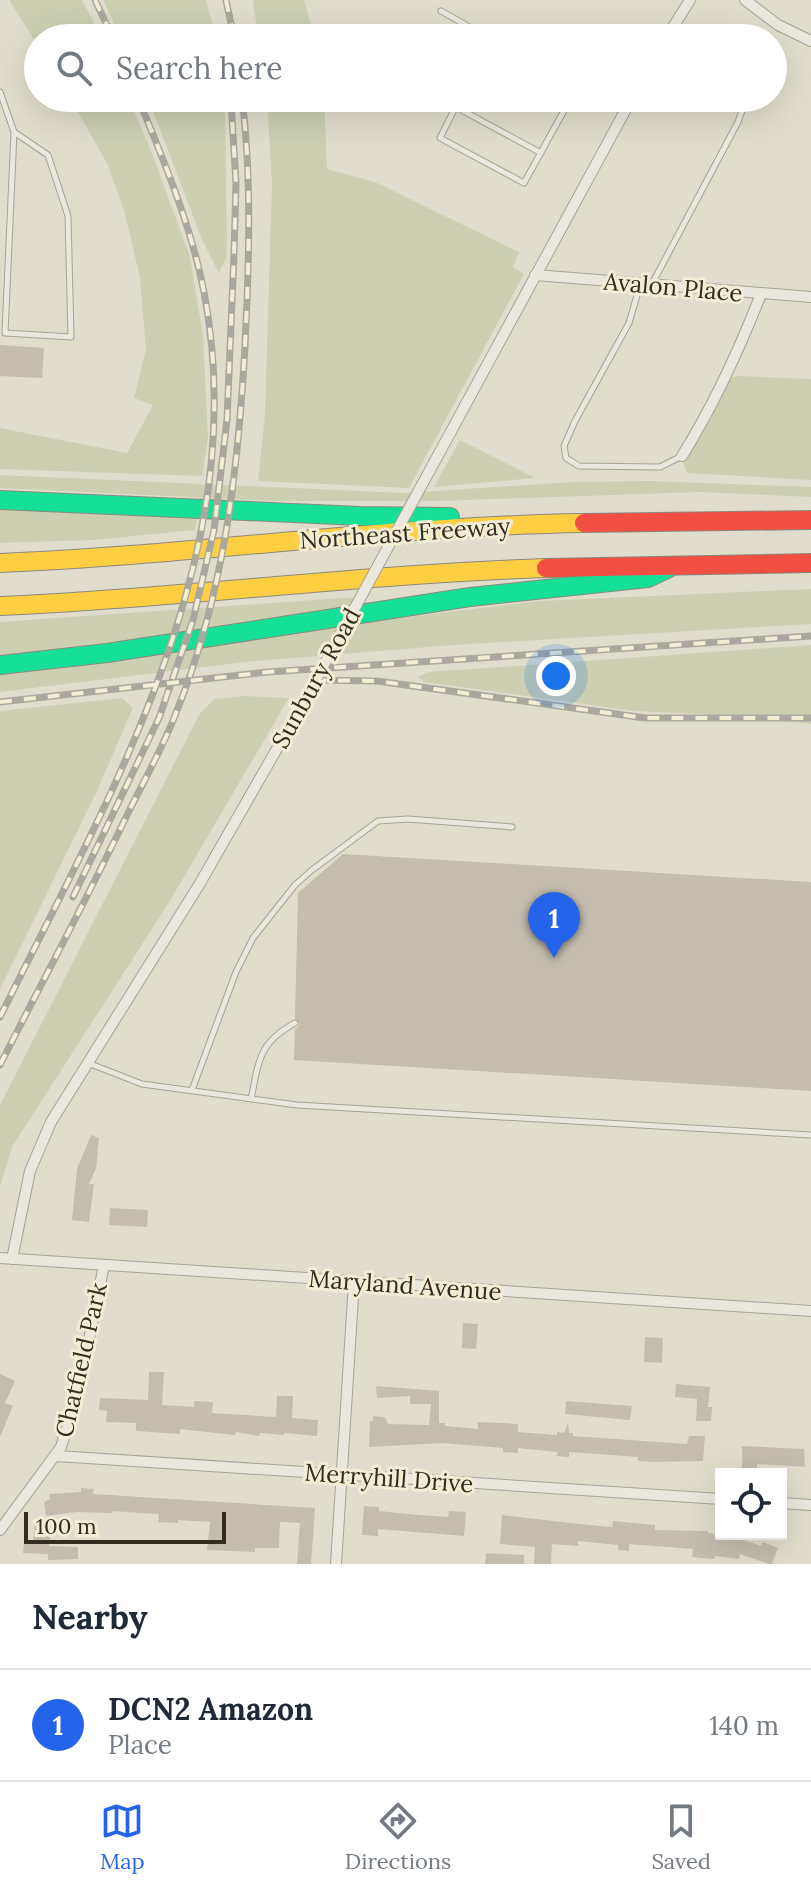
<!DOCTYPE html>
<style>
:root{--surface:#fff;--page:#f2f2f3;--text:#1f2937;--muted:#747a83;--line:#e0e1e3;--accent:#2563eb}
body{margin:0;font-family:Lora,serif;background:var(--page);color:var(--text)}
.controls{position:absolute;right:24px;bottom:24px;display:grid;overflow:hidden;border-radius:0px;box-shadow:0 8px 32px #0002}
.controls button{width:72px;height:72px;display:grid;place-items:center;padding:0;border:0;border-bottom:2px solid var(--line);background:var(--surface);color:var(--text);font:40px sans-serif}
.scale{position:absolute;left:24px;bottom:20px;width:202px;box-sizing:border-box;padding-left:8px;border:4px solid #342c1f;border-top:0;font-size:22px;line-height:28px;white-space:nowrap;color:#342c1f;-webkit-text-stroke:6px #f2edd3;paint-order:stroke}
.you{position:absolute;left:556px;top:676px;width:28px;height:28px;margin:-20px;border:6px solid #fff;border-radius:50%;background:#1a73e8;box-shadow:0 0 0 12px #1a73e833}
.badge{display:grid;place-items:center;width:52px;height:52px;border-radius:50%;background:var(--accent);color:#fff;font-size:26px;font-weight:700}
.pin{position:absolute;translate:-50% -66px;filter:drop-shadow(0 2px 4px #0008)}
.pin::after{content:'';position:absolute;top:42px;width:28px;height:24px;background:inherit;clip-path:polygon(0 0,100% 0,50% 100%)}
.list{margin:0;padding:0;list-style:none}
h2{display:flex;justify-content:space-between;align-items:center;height:104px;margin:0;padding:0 32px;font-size:34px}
h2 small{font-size:26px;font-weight:400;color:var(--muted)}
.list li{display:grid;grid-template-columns:52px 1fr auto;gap:24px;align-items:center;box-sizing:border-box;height:112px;padding:0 32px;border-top:2px solid var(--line)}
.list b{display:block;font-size:30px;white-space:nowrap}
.list p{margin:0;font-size:26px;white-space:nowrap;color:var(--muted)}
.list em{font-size:26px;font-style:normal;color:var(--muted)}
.icon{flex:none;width:44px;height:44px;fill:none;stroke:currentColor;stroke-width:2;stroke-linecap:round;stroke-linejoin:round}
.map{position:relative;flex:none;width:811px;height:1564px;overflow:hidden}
.search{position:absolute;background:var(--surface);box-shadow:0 8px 32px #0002;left:24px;right:24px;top:24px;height:88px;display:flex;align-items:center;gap:20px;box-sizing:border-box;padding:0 28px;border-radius:44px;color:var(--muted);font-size:30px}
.sheet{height:216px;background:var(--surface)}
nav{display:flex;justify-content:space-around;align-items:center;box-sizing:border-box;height:112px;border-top:2px solid var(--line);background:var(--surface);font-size:22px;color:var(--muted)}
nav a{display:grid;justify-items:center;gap:4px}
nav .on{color:var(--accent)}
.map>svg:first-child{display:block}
.green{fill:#ccd0b1}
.building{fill:#c4bdae}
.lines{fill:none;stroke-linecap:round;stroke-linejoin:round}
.lane-casing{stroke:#a6a296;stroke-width:7}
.street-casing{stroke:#a6a296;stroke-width:12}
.fast-casing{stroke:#8c887d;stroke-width:20}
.slow-casing{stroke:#8c887d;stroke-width:20}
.jam-casing{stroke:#8c887d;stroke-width:20}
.lane{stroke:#eae8de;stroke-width:5}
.street{stroke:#eae8de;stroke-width:10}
.fast{stroke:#16e098;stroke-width:18}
.slow{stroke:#ffcf43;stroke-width:18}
.jam{stroke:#f24e42;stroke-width:18}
.rail-casing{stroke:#a9a79e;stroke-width:7}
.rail{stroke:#f2edd3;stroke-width:4;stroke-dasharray:12;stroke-linecap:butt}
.street-bridge-casing{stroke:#a6a296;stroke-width:12;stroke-linecap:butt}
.street-bridge{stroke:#eae8de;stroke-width:10}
.labels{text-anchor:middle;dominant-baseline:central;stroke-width:6;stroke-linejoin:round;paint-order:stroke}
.street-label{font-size:24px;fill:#342c1f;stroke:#f2edd3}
</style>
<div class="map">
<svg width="811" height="1564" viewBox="0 0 811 1564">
<rect width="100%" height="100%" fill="#e1ddcd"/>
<path class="green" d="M9 0H82L102 38H38V46Z
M103 0H206L216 38H121Z
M253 0H304L315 38H258Z
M70 98H128L152 153 190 257 203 336 208 438 202 476 0 469V428L127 453 153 405 134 398 146 349 140 277 125 214 108 165Z
M148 98H225L227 256 219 273 201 237Z
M267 98H324L327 169 375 182 519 252 513 267 524 274 409 488 258 481 265 414 272 184Z
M738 376 811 379V480L687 473 683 461 726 379Z
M460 440 535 478 434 487Z
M0 475 405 493 572 482 651 481 811 487V497L700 492 438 501H274L0 488Z
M0 507 197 514 195 530 94 540 0 543Z
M811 589V624L453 645 245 662 0 692V674L333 626 540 601Z
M357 597V604L204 630 0 657V622Z
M811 645V724L723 715 634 711 425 682 417 677 429 672Z
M243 696 289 698 168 904 12 1147 0 1187V1105L200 713 215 699Z
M122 698 133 708 97 791 0 989V711Z"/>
<path class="building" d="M0 345 44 348 42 378 0 376Z
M343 854 811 882V1091L294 1060 295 1030 300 1024 295 1018 298 893Z
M91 1135 99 1138 96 1168 89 1184H94L89 1222 72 1220 77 1169Z
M110 1208 148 1210 147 1227 109 1225Z
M463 1323 478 1324 476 1349 462 1348Z
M645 1337 663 1338 662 1363 644 1362Z
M149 1372H164L162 1405 194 1407V1401L213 1402 212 1413 276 1417 277 1396H293L292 1418 318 1420 317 1436 284 1433V1435L260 1433 259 1436 236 1432 235 1435 180 1429V1434L136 1431V1423L106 1422 107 1411 99 1410 100 1398 148 1400Z
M0 1374 15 1381 5 1403 13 1406 0 1437Z
M676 1384 710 1387 708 1407H712L711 1421H696L697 1399 675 1397Z
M376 1386 439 1391V1423H445V1426L478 1429V1422L518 1424V1432L557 1435V1432L564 1433 568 1423 569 1433H573V1436L687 1444 689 1436H705L703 1461 653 1462 638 1461V1457L569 1452V1457L556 1456 558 1452 518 1448V1453L503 1452V1448L442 1443 369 1447 370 1421H373V1416L385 1417 388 1424 429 1425 431 1404H410V1396L377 1398Z
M566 1401 632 1406 630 1420 565 1414Z
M742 1446 804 1449 805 1467 757 1464V1469H742Z
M81 1488 94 1489 93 1494 315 1508 311 1564H297L300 1523 280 1522 279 1548H255V1552L207 1550 210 1522 178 1520V1523L158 1522 159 1514 111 1511 112 1513 77 1512 46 1516 44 1502 50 1499 49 1494 81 1492Z
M364 1506 379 1507V1511L419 1515 448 1517 449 1511 466 1512 464 1536 378 1529V1536L362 1535Z
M502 1515 579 1524 612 1527 613 1521 655 1525V1530L708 1531V1533L744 1537V1540L761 1546 763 1542 778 1548 772 1564H769L740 1554 739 1559 715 1556V1559L701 1558 692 1557 693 1549 629 1544V1551L618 1550V1545L578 1541V1546L552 1544 551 1564H534L535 1547 500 1544Z
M35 1523 52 1525 49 1546 78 1547V1559L48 1560V1554L23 1553 24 1540 33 1541Z
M486 1553 524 1555V1564H485Z"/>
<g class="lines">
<defs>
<path id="lane" d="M441 11 489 38
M0 92 14 132 5 333 71 337 68 216 48 155 14 132
M460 98 440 138 524 183 571 98
M598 98 623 112
M456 107 541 153
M652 284 738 122 743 108 742 98
M640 285 629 323 575 421 564 446 566 458 579 466 660 467 682 456
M88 1063 142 1084 297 1105 811 1135
M192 1090 236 972 253 938 295 885 312 870 378 821 408 819 512 827
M251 1099C259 1061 258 1043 295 1023"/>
<path id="street" d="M745 0 778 25 811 41
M666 38 690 0
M535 275 811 297
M448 437 632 98
M682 456C714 405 739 350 761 294
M0 1258 811 1311
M12 1259 30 1171 51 1122 199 885 302 705
M57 1456 721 1499
M781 1503 811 1505
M0 1530 61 1447 79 1389 104 1265
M336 1564 354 1282"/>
<path id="fast" d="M0 500 360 516 450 517
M0 665 107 653 470 597 648 578 669 568"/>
<path id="slow" d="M0 563C195 555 388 526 584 523
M0 606C182 598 363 574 546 568"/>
<path id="jam" d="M584 523 811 520
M546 568 811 563"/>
</defs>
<use href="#lane" class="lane-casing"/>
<use href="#street" class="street-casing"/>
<use href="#fast" class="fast-casing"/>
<use href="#slow" class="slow-casing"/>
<use href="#jam" class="jam-casing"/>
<use href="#lane" class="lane"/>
<use href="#street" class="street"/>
<use href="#fast" class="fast"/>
<use href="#slow" class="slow"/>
<use href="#jam" class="jam"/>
<defs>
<path id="rail" d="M95 0 113 38
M226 0 234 38
M314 680 377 681 645 718H811
M0 702 268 672 811 636
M73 897 159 718 193 620 214 530 227 420 234 254 236 183 231 102
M0 1017C111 792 254 554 204 292 191 225 164 161 138 98
M0 1065C43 980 88 897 129 811 145 779 163 747 176 713 224 595 238 472 245 346 249 263 252 180 242 98"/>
</defs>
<use href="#rail" class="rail-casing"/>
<use href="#rail" class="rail"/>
<defs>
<path id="street-bridge" d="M302 705 448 437"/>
</defs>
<use href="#street-bridge" class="street-bridge-casing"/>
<use href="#street-bridge" class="street-bridge"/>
</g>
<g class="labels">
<g class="street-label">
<text transform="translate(673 287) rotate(5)">Avalon Place</text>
<text transform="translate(405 533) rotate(-4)">Northeast Freeway</text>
<text transform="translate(316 678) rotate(-61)">Sunbury Road</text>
<text transform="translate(405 1285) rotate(4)">Maryland Avenue</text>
<text transform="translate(81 1360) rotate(-77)">Chatfield Park</text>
<text transform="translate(389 1478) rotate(4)">Merryhill Drive</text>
</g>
</g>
</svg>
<div class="controls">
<button><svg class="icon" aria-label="locate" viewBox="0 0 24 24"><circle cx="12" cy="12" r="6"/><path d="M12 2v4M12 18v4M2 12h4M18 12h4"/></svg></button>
</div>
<div class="scale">100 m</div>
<div class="you"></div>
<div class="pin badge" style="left:554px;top:958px">1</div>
<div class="search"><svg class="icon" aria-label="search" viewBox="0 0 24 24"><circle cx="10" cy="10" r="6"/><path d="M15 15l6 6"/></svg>Search here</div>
</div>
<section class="sheet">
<h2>Nearby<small></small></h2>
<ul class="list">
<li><span class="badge">1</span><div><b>DCN2 Amazon</b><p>Place</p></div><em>140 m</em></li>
</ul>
</section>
<nav>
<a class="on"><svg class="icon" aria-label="map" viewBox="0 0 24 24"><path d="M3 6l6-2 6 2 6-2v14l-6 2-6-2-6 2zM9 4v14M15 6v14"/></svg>Map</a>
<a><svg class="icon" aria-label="directions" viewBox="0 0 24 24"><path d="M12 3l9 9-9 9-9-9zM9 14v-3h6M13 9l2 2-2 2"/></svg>Directions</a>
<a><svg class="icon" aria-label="saved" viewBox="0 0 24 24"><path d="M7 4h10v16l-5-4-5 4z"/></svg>Saved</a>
</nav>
